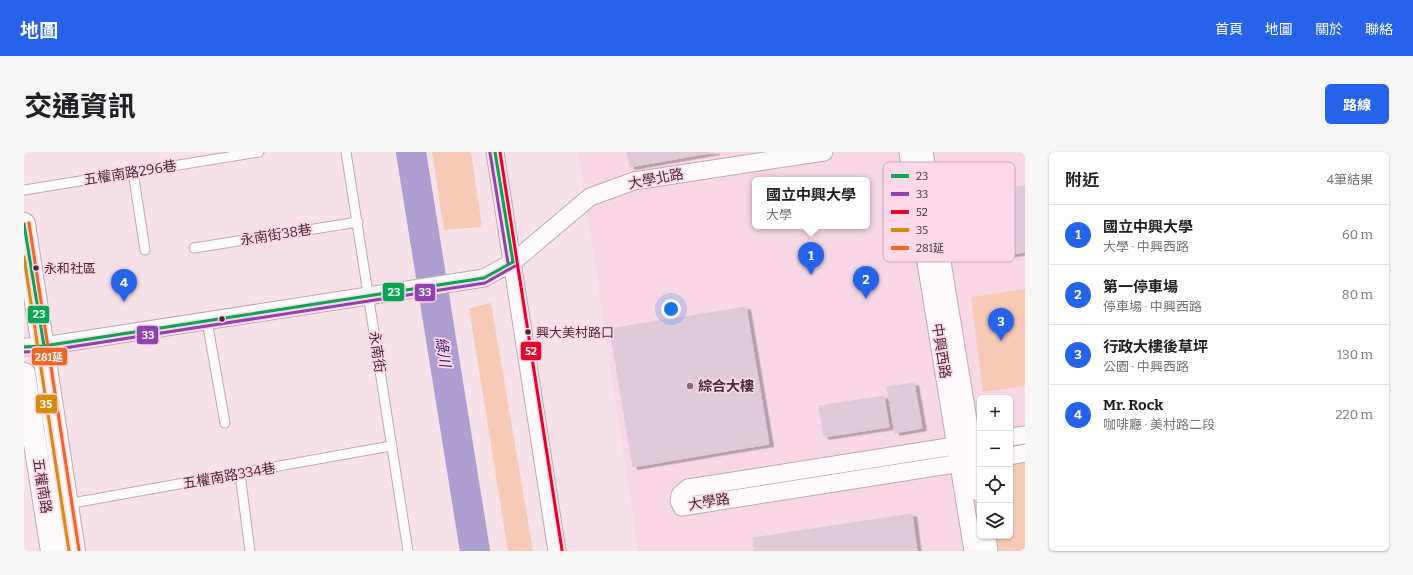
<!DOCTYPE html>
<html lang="zh-TW">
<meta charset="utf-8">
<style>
:root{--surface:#fff;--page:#f6f6f6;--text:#202124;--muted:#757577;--line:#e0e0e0;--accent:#2563eb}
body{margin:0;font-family:Bitter,"Noto Sans TC",serif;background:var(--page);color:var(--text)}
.controls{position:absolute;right:12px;bottom:12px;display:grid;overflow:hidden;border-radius:6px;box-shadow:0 1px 3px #0004}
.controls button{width:36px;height:36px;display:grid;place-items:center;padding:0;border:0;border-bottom:1px solid var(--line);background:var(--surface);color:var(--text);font:20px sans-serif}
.you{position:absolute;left:647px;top:157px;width:14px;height:14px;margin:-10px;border:3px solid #fff;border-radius:50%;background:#1a73e8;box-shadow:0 0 0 6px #1a73e833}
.badge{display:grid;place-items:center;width:26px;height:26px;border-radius:50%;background:var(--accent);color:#fff;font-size:13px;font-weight:700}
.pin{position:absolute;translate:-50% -33px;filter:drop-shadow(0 1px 2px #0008)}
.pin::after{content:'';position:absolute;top:21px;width:14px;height:12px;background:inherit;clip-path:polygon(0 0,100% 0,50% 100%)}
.popup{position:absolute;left:728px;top:25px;width:118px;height:52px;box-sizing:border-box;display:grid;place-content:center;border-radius:6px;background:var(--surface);filter:drop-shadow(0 1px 3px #0005);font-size:13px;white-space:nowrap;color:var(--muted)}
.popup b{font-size:15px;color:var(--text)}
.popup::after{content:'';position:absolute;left:50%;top:100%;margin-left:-8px;border:8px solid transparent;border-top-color:var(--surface)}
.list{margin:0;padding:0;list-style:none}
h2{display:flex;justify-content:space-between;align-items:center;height:52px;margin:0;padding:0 16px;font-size:17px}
h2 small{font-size:13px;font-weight:400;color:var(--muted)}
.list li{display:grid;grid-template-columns:26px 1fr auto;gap:12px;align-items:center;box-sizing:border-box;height:60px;padding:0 16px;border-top:1px solid var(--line)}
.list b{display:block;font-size:15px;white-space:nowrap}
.list p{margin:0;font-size:13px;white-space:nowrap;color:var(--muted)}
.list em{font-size:13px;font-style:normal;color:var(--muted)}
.icon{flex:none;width:22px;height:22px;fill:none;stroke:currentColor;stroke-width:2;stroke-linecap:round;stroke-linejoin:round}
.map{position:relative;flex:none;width:1001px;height:399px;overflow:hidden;border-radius:6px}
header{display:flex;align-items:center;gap:24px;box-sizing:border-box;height:56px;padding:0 20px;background:var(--accent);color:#fff}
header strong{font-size:19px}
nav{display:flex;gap:22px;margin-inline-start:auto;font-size:14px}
.intro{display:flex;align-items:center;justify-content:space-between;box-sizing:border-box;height:96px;padding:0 24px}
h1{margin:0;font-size:28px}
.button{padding:10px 18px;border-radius:6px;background:var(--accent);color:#fff;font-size:14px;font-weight:700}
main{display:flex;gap:24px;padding:0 24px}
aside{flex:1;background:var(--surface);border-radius:6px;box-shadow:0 1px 3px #0004}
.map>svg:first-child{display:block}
.built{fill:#f8d7e5;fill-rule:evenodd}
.green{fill:#f7c9b7}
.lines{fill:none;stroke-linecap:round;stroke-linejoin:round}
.river{stroke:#ac9ece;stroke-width:30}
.building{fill:#dfcbd7;stroke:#dcc9d5;filter:url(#shadow)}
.lane-casing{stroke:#bda9b2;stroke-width:11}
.street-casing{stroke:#bda9b2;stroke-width:19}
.secondary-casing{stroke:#bda9b2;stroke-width:24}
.lane{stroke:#fefafc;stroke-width:9}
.street{stroke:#fefafc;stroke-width:17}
.secondary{stroke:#fefafc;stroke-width:22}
.bus-1-casing{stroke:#ffd8e8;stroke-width:6}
.bus-2-casing{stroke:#ffd8e8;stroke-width:6}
.bus-3-casing{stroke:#ffd8e8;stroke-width:6}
.bus-4-casing{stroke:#ffd8e8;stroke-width:6}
.bus-5-casing{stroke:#ffd8e8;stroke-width:6}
.bus-1{stroke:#00a651;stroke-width:3}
.bus-2{stroke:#8e44ad;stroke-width:3}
.bus-3{stroke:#e4002b;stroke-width:3}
.bus-4{stroke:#d38d0b;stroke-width:3}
.bus-5{stroke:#f26522;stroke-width:3}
.bus-dot{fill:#442b36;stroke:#ffd8e8;stroke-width:1.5}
.poi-dot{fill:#826b75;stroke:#ffd8e8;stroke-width:1.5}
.labels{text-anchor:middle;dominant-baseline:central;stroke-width:3.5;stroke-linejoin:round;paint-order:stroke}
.bus-label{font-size:13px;fill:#442b36;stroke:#ffd8e8;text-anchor:start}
.street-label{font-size:14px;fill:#442b36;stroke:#ffd8e8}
.poi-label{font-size:14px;font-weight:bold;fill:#442b36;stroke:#ffd8e8;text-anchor:start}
.water-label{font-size:15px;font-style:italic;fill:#321a67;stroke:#ffd8e8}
.key{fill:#ffd8e8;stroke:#c7a4b3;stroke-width:1}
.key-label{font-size:11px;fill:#442b36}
.line-badge{stroke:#ffd8e8;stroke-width:1.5}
.badge-label{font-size:11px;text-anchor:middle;font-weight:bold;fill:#fff}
</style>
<header>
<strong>地圖</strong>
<nav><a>首頁</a><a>地圖</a><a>關於</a><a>聯絡</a></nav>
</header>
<div class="intro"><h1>交通資訊</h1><a class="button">路線</a></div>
<main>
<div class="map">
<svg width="1001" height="399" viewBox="0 0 1001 399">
<defs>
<filter id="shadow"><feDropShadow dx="4.5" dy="2.5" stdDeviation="0" flood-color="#0004"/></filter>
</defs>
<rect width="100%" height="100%" fill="#f6e1e9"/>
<path class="built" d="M554 0H1001V399H614ZM731 28H843V74H731ZM956 246H986V384H956Z"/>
<path class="green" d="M408 0H447L458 75 420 78Z
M1001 137V234L959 240 947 145Z
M467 151 509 399H484L445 156Z
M1001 303V399H973L971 384H986V305Z"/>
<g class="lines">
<path class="river" d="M387 0 451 399"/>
</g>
<path class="building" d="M603 0H691L606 15Z
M1001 34V100L958 107 948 43Z
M722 155 745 292 609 315 586 177Z
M890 231 898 276 871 281 863 235Z
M860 244 865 275 800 285 795 254Z
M888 362 893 399H731L729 386Z"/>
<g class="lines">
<defs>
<path id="lane" d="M322 0 384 399
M109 20 121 98
M0 38 235 0
M170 96 334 70
M183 169 201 271
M216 322 226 399
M43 352 367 294"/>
<path id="street" d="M471 0 533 399
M884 0 949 399
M900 0 956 341
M0 195 20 194 460 126 489 110 566 45 610 29 800 0
M986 285 1001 283
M956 290 664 336 656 343 655 349 658 355 956 308
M986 304 1001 301
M963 384 965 399"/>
<path id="secondary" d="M0 72 50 399
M0 222 28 399"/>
</defs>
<use href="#lane" class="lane-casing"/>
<use href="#street" class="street-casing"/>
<use href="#secondary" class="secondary-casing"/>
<use href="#lane" class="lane"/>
<use href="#street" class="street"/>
<use href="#secondary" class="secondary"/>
<defs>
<path id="bus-1" d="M471 0 489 110
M0 72 20 194
M0 195 20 194 460 126 489 110"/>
<path id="bus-2" d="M466 1 484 111
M0 200 21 199 461 131 491 114"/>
<path id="bus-3" d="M476 0 538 398"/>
<path id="bus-4" d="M0 105 45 399"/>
<path id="bus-5" d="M5 71 55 398"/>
</defs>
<use href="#bus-1" class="bus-1-casing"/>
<use href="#bus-2" class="bus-2-casing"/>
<use href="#bus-3" class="bus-3-casing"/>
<use href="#bus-4" class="bus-4-casing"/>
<use href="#bus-5" class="bus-5-casing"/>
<use href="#bus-1" class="bus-1"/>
<use href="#bus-2" class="bus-2"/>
<use href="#bus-3" class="bus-3"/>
<use href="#bus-4" class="bus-4"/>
<use href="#bus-5" class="bus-5"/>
</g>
<g class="bus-dot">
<circle cx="12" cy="116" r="3.5"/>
<circle cx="198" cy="167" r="3.5"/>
<circle cx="504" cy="180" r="3.5"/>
</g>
<circle class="poi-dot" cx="666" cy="234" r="4"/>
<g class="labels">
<g class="bus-label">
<text x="20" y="116">永和社區</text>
<text x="512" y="180">興大美村路口</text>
</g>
<g class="street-label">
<text transform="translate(106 21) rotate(-9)">五權南路296巷</text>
<text transform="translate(632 27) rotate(-11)">大學北路</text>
<text transform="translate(252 83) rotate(-9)">永南街38巷</text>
<text transform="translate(917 199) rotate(81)">中興西路</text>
<text transform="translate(353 200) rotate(82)">永南街</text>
<text transform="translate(205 324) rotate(-10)">五權南路334巷</text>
<text transform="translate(18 334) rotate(81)">五權南路</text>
<text transform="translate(685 350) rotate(-9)">大學路</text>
</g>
<g class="poi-label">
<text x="674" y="234">綜合大樓</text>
</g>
<g class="water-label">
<text transform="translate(419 200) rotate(81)">綠川</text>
</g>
</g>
<rect x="859" y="10" width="132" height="100" rx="6" class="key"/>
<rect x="867" y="22" width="18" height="4" fill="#00a651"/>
<rect x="867" y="40" width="18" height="4" fill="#8e44ad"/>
<rect x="867" y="58" width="18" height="4" fill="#e4002b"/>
<rect x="867" y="76" width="18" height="4" fill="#d38d0b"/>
<rect x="867" y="94" width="18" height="4" fill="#f26522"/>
<g class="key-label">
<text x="892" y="28">23</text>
<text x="892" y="46">33</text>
<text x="892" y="64">52</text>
<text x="892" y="82">35</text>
<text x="892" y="100">281延</text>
</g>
<g class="line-badge">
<rect x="358" y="130" width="23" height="20" rx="4" fill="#00a651"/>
<rect x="390" y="131" width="22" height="19" rx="4" fill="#8e44ad"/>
<rect x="3" y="153" width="23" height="19" rx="4" fill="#00a651"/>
<rect x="112" y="173" width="23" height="20" rx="4" fill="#8e44ad"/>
<rect x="496" y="189" width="22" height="20" rx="4" fill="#e4002b"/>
<rect x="7" y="195" width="37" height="19" rx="4" fill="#f26522"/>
<rect x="11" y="242" width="23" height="20" rx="4" fill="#d38d0b"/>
</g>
<g class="badge-label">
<text x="370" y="144">23</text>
<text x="401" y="144">33</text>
<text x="15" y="166">23</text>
<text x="124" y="187">33</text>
<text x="507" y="203">52</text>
<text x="25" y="209">281延</text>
<text x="22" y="256">35</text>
</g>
</svg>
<div class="controls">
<button>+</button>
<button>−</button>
<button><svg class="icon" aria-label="locate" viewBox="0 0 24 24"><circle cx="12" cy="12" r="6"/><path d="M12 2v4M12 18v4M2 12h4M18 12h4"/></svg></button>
<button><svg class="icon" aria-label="layers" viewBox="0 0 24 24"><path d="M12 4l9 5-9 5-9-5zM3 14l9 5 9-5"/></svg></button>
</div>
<div class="you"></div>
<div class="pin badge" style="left:787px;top:123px">1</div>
<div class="popup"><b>國立中興大學</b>大學</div>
<div class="pin badge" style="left:842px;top:147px">2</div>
<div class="pin badge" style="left:977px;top:189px">3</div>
<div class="pin badge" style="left:100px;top:150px">4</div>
</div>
<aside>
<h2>附近<small>4筆結果</small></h2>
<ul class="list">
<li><span class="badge">1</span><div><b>國立中興大學</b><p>大學 · 中興西路</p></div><em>60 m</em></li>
<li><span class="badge">2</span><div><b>第一停車場</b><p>停車場 · 中興西路</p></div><em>80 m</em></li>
<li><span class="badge">3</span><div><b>行政大樓後草坪</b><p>公園 · 中興西路</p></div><em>130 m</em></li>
<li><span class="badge">4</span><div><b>Mr. Rock</b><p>咖啡廳 · 美村路二段</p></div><em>220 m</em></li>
</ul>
</aside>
</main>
